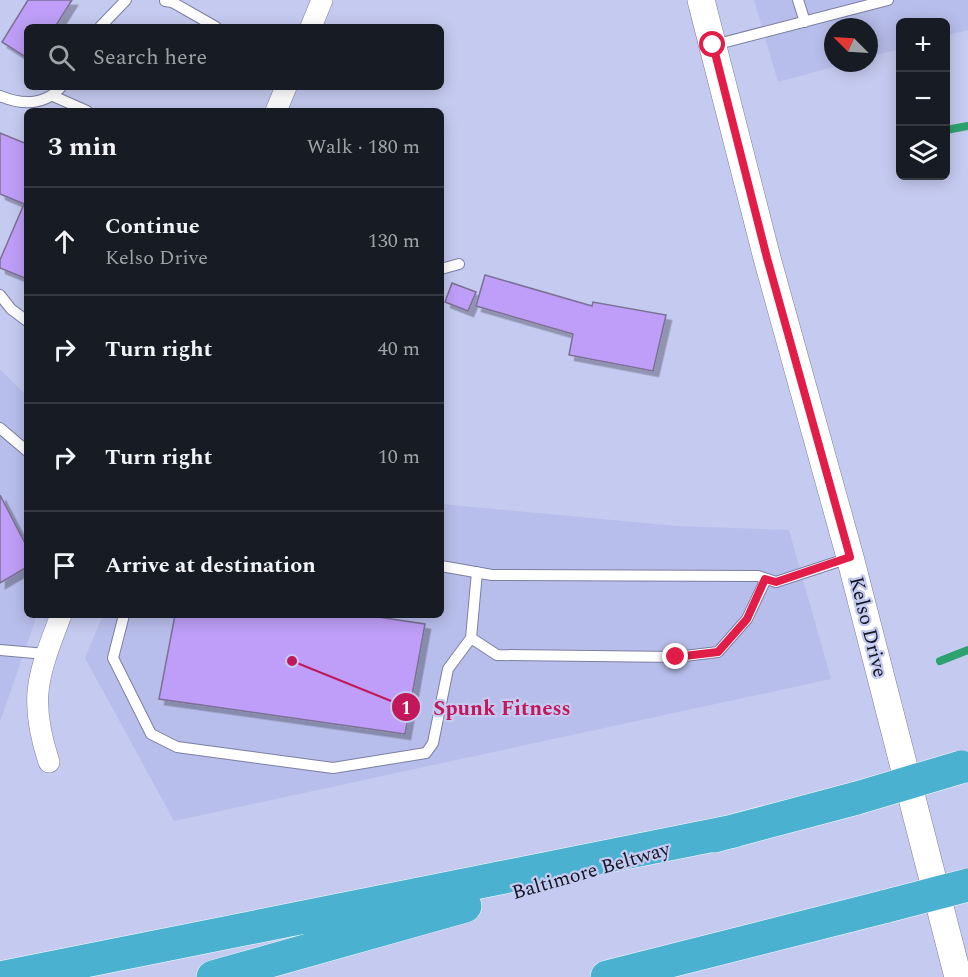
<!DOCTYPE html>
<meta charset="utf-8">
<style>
:root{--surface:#171b24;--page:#242831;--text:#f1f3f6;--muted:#9ea1a6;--line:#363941}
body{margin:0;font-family:Spectral,serif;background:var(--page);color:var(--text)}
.controls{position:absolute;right:18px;top:18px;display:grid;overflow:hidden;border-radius:9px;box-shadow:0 3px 15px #0003}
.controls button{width:54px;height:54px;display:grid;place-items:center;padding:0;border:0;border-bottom:2px solid var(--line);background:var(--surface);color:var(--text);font:30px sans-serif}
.compass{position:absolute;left:824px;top:18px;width:54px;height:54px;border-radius:50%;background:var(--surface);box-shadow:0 3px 15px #0003;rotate:294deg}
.stop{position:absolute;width:18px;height:18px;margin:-14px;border:4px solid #e11d48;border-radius:50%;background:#fff}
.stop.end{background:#e11d48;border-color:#fff;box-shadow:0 2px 6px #0008}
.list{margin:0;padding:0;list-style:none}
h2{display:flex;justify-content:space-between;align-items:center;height:78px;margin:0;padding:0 24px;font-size:26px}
h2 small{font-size:20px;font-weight:400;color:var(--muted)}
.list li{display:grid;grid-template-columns:39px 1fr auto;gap:18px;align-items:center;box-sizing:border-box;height:108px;padding:0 24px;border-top:2px solid var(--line)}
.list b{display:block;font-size:22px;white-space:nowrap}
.list p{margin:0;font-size:20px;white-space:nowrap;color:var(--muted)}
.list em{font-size:20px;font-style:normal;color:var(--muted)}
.icon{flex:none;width:33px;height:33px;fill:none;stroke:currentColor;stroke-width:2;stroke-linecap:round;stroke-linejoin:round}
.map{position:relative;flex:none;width:968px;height:977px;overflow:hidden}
.search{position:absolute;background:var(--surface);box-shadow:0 3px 15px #0003;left:24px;top:24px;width:420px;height:66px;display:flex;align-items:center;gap:15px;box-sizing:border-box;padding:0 21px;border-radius:9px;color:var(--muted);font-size:22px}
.panel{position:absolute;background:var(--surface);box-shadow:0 3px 15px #0003;left:24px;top:108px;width:420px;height:510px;border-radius:9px}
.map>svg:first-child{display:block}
.built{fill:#b8beeb}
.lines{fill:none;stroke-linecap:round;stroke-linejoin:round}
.stream{stroke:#2da26e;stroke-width:8}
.building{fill:#be9ef8;stroke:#7b7093;stroke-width:1.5;filter:url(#shadow)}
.service-casing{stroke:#7b7fa2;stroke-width:12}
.minor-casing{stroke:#7b7fa2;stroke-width:22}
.tertiary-casing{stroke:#7b7fa2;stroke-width:28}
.motorway-casing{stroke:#fff;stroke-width:34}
.service{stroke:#fff;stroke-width:10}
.minor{stroke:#fff;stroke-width:21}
.tertiary{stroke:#fff;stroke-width:27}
.motorway{stroke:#4ab2d0;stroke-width:33}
.motorway-bridge-casing{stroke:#fff;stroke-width:34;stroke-linecap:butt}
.motorway-bridge{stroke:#4ab2d0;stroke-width:33}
.route{stroke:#e11d48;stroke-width:8}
.labels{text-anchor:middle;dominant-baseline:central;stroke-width:4.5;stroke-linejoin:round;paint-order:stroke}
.street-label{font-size:20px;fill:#131522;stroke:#c5caf0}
.leader{fill:none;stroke:#c2185b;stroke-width:2}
.callout-dot{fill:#c2185b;stroke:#c5caf0;stroke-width:2}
.mark-label{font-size:18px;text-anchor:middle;font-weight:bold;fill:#fff}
.callout-label{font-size:21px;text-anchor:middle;font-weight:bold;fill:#c2185b;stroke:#c5caf0;stroke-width:4.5;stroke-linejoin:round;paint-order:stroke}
</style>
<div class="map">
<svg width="968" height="977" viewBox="0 0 968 977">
<defs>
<filter id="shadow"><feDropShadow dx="5.5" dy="5.5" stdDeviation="0" flood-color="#0004"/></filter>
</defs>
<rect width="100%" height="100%" fill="#c5caf0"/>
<path class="built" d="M754 0H968V30L946 36V22H900V49L869 57V27H833V63H848L778 82Z
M0 369 27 396V615H37L0 722Z
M441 504 677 526 789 530 831 679 174 821 85 658 103 615H441Z"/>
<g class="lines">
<path class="stream" d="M946 130 968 126
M940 661 968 650"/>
</g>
<path class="building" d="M28 0H72L55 27H27V58L2 42Z
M0 133 27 144V279L0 268V260L24 204 0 194Z
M485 275 592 306 593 302 666 315 653 371 569 355 573 334 476 306Z
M452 283 476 292 468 311 445 302Z
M0 495 27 547V567L0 583Z
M175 615H364L425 624 405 734 159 699Z"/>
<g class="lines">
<defs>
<path id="service" d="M798 0 805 22
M165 1 172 2 216 27
M100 27 126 0
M714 45 888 0
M0 96C22 105 44 106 61 87
M53 96 87 111
M441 269 459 264
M0 295 11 309 27 321
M0 428 27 451
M441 566 492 575 758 576 776 582 849 558
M477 572 471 638 497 655 676 657 718 652 747 619 766 579
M124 615 113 658 151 734 177 747 333 768 426 753 433 743 448 669 471 638
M0 650 46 654"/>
<path id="minor" d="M311 27 322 0
M276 111 286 87
M49 762C28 699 38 675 61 615"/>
<path id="tertiary" d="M701 0 767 258 850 557 958 977"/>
<path id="motorway" d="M714 836 857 798
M5 977 734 831
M213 977 465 906
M607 977 887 906"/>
</defs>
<use href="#service" class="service-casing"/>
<use href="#minor" class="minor-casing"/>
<use href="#tertiary" class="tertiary-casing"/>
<use href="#motorway" class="motorway-casing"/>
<use href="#service" class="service"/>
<use href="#minor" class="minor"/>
<use href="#tertiary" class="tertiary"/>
<use href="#motorway" class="motorway"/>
<defs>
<path id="motorway-bridge" d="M857 798 961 767
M887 906 968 885"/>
</defs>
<use href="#motorway-bridge" class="motorway-bridge-casing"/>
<use href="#motorway-bridge" class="motorway-bridge"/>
</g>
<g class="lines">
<path class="route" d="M676 657 718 652 747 619 765 579 776 582 850 557 767 258 713 45"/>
</g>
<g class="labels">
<g class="street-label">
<text transform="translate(868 627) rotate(76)">Kelso Drive</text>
<text transform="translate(591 871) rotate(-16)">Baltimore Beltway</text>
</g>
</g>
<path class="leader" d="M292 661L406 707"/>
<g class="callout-dot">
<circle cx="292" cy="661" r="6"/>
<circle cx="406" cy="707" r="15"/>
</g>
<g class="mark-label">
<text x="406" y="714">1</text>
</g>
<g class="callout-label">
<text x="502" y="715">Spunk Fitness</text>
</g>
</svg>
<div class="controls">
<button>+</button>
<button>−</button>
<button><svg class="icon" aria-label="layers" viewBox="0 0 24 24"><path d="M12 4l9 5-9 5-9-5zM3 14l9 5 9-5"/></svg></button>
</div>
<svg class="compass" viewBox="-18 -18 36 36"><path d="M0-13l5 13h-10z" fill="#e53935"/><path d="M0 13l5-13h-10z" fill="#9ea1a6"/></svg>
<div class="stop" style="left:713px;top:45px"></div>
<div class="stop end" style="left:676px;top:657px"></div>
<div class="search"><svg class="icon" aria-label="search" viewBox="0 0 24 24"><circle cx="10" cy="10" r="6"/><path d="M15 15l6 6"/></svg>Search here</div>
<section class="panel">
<h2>3 min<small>Walk · 180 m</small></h2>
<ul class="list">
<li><svg class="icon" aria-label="ahead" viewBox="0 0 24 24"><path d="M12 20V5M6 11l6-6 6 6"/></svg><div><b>Continue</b><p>Kelso Drive</p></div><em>130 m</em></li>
<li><svg class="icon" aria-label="right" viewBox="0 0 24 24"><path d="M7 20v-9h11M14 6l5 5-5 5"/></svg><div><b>Turn right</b></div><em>40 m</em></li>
<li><svg class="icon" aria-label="right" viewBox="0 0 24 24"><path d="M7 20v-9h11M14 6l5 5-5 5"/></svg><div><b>Turn right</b></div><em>10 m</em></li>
<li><svg class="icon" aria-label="arrive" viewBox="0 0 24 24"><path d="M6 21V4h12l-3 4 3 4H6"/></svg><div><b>Arrive at destination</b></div></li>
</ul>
</section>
</div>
